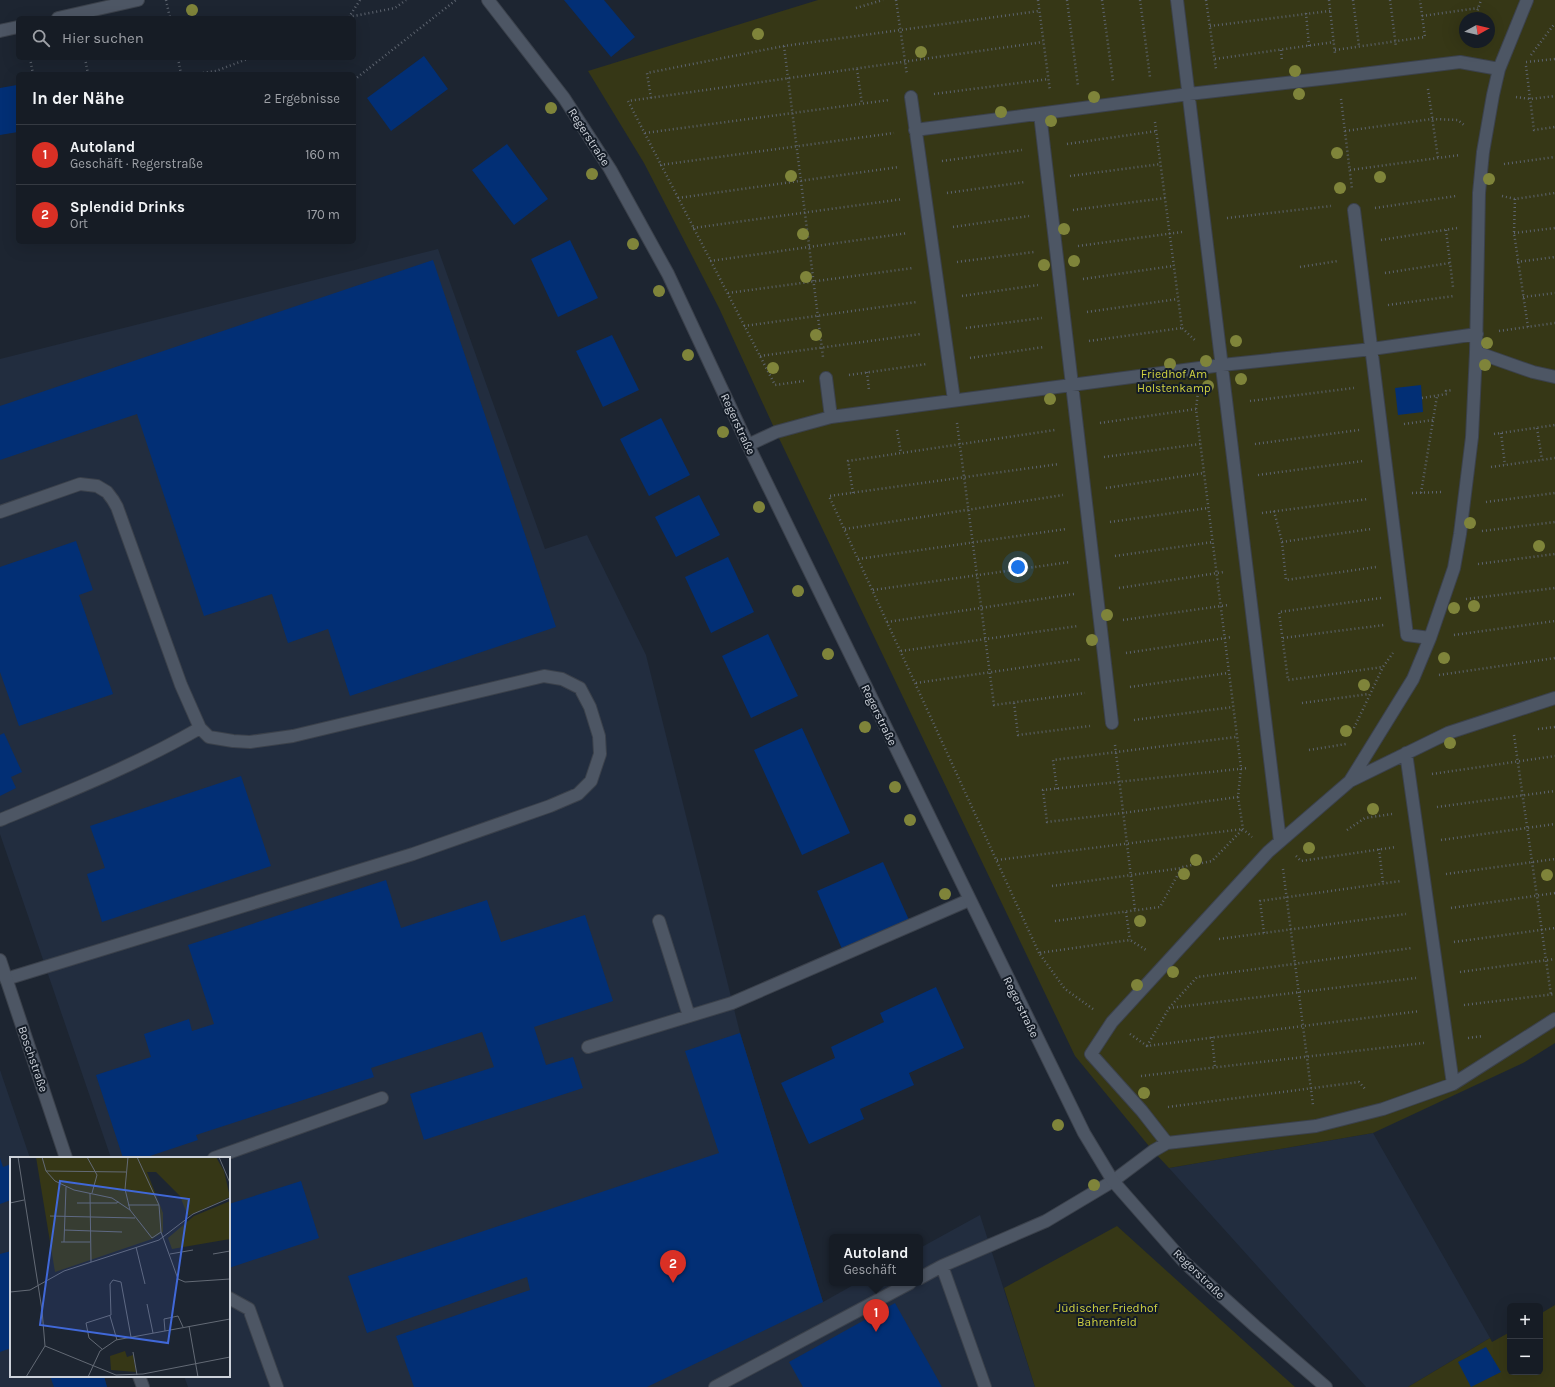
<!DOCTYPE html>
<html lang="de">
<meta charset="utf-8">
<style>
:root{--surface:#161c25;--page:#232932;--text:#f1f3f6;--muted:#9ea1a7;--line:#353a42;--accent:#d93025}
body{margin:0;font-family:Karla,sans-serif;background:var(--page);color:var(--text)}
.controls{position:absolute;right:12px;bottom:12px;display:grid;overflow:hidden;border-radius:6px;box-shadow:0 4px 16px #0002}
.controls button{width:36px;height:36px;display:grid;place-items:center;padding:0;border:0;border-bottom:1px solid var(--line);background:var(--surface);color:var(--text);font:20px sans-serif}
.compass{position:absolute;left:1459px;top:12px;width:36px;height:36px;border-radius:50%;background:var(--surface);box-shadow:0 4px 16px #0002;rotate:82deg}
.you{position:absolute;left:1018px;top:567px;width:14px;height:14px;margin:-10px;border:3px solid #fff;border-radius:50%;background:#1a73e8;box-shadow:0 0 0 6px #1a73e833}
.badge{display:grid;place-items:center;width:26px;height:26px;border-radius:50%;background:var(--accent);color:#fff;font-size:13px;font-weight:700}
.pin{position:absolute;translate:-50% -33px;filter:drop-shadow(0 1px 2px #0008)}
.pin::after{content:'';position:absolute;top:21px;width:14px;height:12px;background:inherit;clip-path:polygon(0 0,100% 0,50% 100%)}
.popup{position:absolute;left:829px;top:1234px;width:94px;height:52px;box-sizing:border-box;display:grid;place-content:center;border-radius:6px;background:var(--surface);filter:drop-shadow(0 1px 3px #0005);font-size:13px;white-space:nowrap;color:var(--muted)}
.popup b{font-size:15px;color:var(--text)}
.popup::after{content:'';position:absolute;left:50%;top:100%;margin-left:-8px;border:8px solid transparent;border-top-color:var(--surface)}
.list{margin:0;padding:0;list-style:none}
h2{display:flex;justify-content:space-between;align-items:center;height:52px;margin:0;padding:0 16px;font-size:17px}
h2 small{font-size:13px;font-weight:400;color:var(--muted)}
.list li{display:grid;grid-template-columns:26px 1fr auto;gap:12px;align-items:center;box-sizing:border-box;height:60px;padding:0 16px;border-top:1px solid var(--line)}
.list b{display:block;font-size:15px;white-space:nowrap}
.list p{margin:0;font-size:13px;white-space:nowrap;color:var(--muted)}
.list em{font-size:13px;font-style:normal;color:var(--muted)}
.icon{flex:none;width:22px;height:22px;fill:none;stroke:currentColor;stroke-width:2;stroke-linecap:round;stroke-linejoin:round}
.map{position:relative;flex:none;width:1555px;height:1387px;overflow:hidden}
.search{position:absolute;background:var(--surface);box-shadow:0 4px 16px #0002;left:16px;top:16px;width:340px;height:44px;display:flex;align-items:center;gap:10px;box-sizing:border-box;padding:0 14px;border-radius:6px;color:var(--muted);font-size:15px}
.panel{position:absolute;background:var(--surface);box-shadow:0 4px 16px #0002;left:16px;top:72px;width:340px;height:172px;border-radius:6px}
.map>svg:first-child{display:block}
.built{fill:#222d3f}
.green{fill:#363716;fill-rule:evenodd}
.building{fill:#022f75}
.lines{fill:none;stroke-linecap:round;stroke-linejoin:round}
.lane-casing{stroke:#3b414b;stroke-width:14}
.street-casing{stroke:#3b414b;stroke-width:14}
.path{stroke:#5d646f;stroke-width:2.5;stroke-dasharray:1 3;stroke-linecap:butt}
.lane{stroke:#4d5664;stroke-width:12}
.street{stroke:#4d5664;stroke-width:12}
.tree{fill:#7f843a}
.labels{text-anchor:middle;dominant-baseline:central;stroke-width:4;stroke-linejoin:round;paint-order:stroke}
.street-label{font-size:12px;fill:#cdd2da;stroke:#141c27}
.park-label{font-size:12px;fill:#d0d141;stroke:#141c27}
.inset-road{fill:none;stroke:#636a75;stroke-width:1}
.view{fill:#4068d8;fill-opacity:0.15;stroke:#4068d8;stroke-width:2}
.inset-edge{fill:none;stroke:#cdd2da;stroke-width:2}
</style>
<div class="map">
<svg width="1555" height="1387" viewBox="0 0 1555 1387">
<rect width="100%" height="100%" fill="#1d2531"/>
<path class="built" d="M438 249 545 549 587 535 646 655 740 1033 823 1302 857 1283H920V1248L980 1215 1035 1387H188L184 1376H229V1158H111L0 834V359Z
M0 1070 30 1158H11V1376H104L107 1387H0Z
M1373 1133 1490 1338 1408 1387H1366L1169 1168Z"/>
<path class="green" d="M818 0H1555V1043L1523 1063 1373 1133 1169 1168 1153 1151 1075 1056 776 432 719 308 644 163 588 71ZM1465 18H1489V42H1465Z
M1117 1226 1295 1387H1035L1004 1288Z
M1555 1305V1387H1408L1490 1338 1492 1342 1510 1332V1372H1540V1314Z"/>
<path class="building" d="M564 0H604L635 37 611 57Z
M424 56 448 89 391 131 367 98Z
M17 85 18 132 0 135V88Z
M507 144 548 199 514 225 472 170Z
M570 240 598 298 558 317 531 259Z
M433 260 556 627 350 696 328 629 288 643 272 594 204 616 137 414 0 460V406Z
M612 335 639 390 603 407 576 351Z
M1421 385 1423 412 1398 415 1395 388Z
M661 418 690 475 649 496 620 439Z
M699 495 720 535 676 557 655 517Z
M76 541 93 590 79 595 113 694 19 726 0 672V567Z
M728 557 754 612 711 633 685 577Z
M768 634 798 696 751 718 722 656Z
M802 728 850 833 802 855 754 750Z
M4 733 22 772 11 777 16 788 0 796V735Z
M241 776 271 866 102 922 87 874 105 868 90 826Z
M883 862 909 920 842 949 817 891Z
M386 880 401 928 487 900 501 942 585 915 613 1001 534 1027 546 1065 573 1057 583 1088 424 1140 410 1094 494 1067 482 1032 371 1068 374 1077 196 1135 198 1140 144 1158H123L96 1075 151 1057 144 1034 189 1019 192 1031 214 1024 188 945Z
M936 987 964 1048 909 1073 914 1085 860 1109 864 1119 809 1144 781 1083 835 1058 831 1047 884 1022 880 1013Z
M740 1033 823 1302 647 1387H414L396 1336 530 1290 527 1277 367 1333 348 1276 719 1153 685 1051Z
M0 1158 3 1167 11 1164V1200L0 1204Z
M301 1181 319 1238 229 1268V1204Z
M11 1251V1348L0 1352V1254Z
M895 1303 942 1387H803L789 1362Z
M1486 1347 1501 1372 1471 1387 1458 1362Z
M50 1376H104L107 1387H54Z"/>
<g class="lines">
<defs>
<path id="lane" d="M1177 0 1280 841
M911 97 954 400
M1040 114 1112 723
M915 130 1189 94 1338 77 1460 62 1499 69
M1354 210 1407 635 1430 638
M1476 352 1533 372 1555 377
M826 378 831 417
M748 445 776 432 831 417 1222 365 1372 349 1477 334
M0 512 80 484 97 486 107 492 113 500 117 507 181 685 200 728 209 737 233 741 250 742 293 736 544 676 562 679 580 688 590 707 599 736 600 754 591 781 578 794 550 806 413 854 6 979
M1406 753 1453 1084
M1350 781 1413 679 1430 638 1454 568 1460 534 1472 437 1476 352 1479 193 1483 152 1493 95 1499 69 1527 0
M0 820C68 792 136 765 200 728
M659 921 689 1016
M588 1047 732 1003 969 900
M1167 1143 1142 1111 1091 1054 1112 1022 1268 852 1350 781 1448 733 1555 698
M214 1158 382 1098
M942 1266 985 1387
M920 1278 942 1266 1046 1221 1113 1181 1153 1151 1167 1143 1316 1126 1383 1109 1453 1084 1555 1019
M229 1298 249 1309 277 1387
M715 1387 910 1283"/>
<path id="street" d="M488 0 564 98 610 169 668 274 748 445 1084 1133 1113 1181 1185 1263 1255 1326 1326 1387
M58 18 138 0
M0 31 18 27
M0 960 66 1158
M139 1376 143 1387"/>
</defs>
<use href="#lane" class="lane-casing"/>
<use href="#street" class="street-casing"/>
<path class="path" d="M166 0 170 18
M360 0 349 17 395 8 406 0
M896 0 907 75
M1038 0 1050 91
M1067 0 1078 86
M1102 0 1113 81
M1140 0 1150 77
M1206 0 1216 69
M1329 0 1335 54
M1353 0 1359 46
M1390 0 1396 47
M856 8 883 0
M1306 13 1309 46
M1422 16 1478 8
M1475 18 1481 0
M1210 26 1330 11
M784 46 823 357
M1281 50 1282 61
M1335 50 1425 37 1420 0
M1531 55 1555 23
M30 58 33 74
M85 58 88 74
M178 58 181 74
M1215 59 1334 42
M1526 62 1555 59
M1526 66 1534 130 1555 127
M857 69 862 104
M195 74 216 71 250 58
M354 80 456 0
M1428 89 1438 158
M934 94 1049 79
M1516 97 1530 99 1555 96
M651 98 647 73 784 46 1039 11
M1341 99 1352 189
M1155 122 1182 328 1196 341
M1345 131 1432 119 1458 120 1464 125
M645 133 889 100
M1067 144 1157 131
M942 161 1022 150
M1504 164 1555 157
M660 165 894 133
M1350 170 1460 155
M1070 176 1161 164
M947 193 1025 182
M1502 196 1515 199 1555 193
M678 198 899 167
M1515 199 1514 233 1528 327
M1375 208 1456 196
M1073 210 1165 198
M1227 218 1331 206
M953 227 1029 216
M693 228 903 199
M1446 230 1453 287
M1514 233 1555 228
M1381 240 1457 228
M1078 246 1182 232
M710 261 908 233
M957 262 1034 252
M1517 262 1555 257
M1300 267 1338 261
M1385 273 1450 263
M1083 279 1173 266
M728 293 913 268
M962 296 1038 285
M1523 297 1555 293
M1388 305 1454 296
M1087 312 1178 299
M744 326 917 302
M966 328 1042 318
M1499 331 1555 323
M1089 341 1182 328
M760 356 921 334
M970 358 1044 347
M867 372 869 390
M849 375 927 364
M804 381 775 385 628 101 1043 42
M1198 392 1196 409 1241 768 1238 797 1243 829 1252 837
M1422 398 1447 394 1446 391 1452 390
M1250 401 1354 388
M957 423 994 705 1085 693
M1100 423 1196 409
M1404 424 1433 420
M1537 428 1542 460
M897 430 901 453
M1501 433 1505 465
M1494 434 1555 425
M1255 444 1359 430
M1104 457 1200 444
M1491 467 1555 458
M1258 475 1363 461
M1106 488 1204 473
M853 493 848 461 1055 430
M1412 493 1443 492
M1421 493 1437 396
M1486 502 1555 493
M1274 511 1282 542 1371 529
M1262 513 1368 499
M1110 522 1208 508
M845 529 1063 495
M1482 531 1555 522
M1282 542 1286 580 1376 567
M1115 556 1213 542
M858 559 1066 529
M1478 564 1555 554
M1119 588 1224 572
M873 590 1070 562
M1381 598 1279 612 1288 680 1383 667
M1466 599 1555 588
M1123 620 1228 605
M887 622 1074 594
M1454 635 1555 621
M1283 638 1384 625
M901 651 1078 626
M1126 653 1232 637
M1439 675 1555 658
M916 683 1081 659
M1130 687 1228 673
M1014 703 1018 735 1090 726
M1302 703 1369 694
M1134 720 1233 707
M1354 728 1383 667 1393 653
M1538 729 1555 727
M1514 735 1551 995
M1115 745 1135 910
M1309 750 1346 744
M1432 774 1555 756
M1057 789 1053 760 1236 737
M1238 797 1123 813 1047 822 1043 790 1248 768
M1437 807 1555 791
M1347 830 1365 818 1392 814
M1441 840 1555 824
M1379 849 1383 883
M1296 856 1301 861 1396 847
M997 860 1243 829
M1283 869 1313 1105
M1446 874 1555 859
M1052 886 1182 868
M1451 908 1555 893
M1126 912 1130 940
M1055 921 1160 907 1182 867 1212 861 1243 829
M1264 933 1260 901 1401 881
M1219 939 1406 914
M1454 942 1555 928
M1039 953 829 496 1059 464
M1460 972 1555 959
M1464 1005 1555 994
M1169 1008 1416 978
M1093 1009 1065 989 1039 953 1130 940 1146 950
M1130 1034 1147 1046 1420 1011
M1212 1037 1215 1067
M1468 1038 1483 1036
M1147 1046 1169 1008 1197 977 1412 948
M1141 1076 1424 1043
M1168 1107 1359 1082 1366 1090"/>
<use href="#lane" class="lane"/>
<use href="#street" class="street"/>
</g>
<g class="tree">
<circle cx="192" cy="10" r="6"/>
<circle cx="758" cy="34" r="6"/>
<circle cx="921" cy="52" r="6"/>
<circle cx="1295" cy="71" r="6"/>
<circle cx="1299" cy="94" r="6"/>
<circle cx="1094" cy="97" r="6"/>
<circle cx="551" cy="108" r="6"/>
<circle cx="1001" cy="112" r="6"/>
<circle cx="1051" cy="121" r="6"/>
<circle cx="1337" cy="153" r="6"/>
<circle cx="592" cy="174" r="6"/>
<circle cx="791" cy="176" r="6"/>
<circle cx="1380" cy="177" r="6"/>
<circle cx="1489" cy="179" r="6"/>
<circle cx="1340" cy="188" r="6"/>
<circle cx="1064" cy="229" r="6"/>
<circle cx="803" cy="234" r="6"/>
<circle cx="633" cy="244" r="6"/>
<circle cx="1074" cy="261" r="6"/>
<circle cx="1044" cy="265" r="6"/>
<circle cx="806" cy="277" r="6"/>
<circle cx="659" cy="291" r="6"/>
<circle cx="816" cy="335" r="6"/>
<circle cx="1236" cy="341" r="6"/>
<circle cx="1487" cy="343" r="6"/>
<circle cx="688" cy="355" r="6"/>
<circle cx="1206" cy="361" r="6"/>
<circle cx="1170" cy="364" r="6"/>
<circle cx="1485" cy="365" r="6"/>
<circle cx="773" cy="368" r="6"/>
<circle cx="1241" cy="379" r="6"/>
<circle cx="1208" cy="386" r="6"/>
<circle cx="1050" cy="399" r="6"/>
<circle cx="723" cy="432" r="6"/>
<circle cx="759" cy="507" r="6"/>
<circle cx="1470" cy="523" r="6"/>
<circle cx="1539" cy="546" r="6"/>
<circle cx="798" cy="591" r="6"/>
<circle cx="1474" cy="606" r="6"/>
<circle cx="1454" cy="608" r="6"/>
<circle cx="1107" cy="615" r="6"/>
<circle cx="1092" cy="640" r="6"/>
<circle cx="828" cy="654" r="6"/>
<circle cx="1444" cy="658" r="6"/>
<circle cx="1364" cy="685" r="6"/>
<circle cx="865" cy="727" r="6"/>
<circle cx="1346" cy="731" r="6"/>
<circle cx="1450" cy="743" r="6"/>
<circle cx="895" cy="787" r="6"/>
<circle cx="1373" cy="809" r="6"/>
<circle cx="910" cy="820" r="6"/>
<circle cx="1309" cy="848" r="6"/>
<circle cx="1196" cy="860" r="6"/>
<circle cx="1184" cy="874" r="6"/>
<circle cx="1547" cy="875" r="6"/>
<circle cx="945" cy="894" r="6"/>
<circle cx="1140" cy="921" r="6"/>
<circle cx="1173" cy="972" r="6"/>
<circle cx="1137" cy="985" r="6"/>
<circle cx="1144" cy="1093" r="6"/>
<circle cx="1058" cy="1125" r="6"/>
<circle cx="1094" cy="1185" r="6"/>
</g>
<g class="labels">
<g class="street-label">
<text transform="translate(589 137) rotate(57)">Regerstraße</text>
<text transform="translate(738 424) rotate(65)">Regerstraße</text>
<text transform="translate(879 715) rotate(64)">Regerstraße</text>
<text transform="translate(1021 1007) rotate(64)">Regerstraße</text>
<text transform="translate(33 1059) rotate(71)">Boschstraße</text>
<text transform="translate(1199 1274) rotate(44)">Regerstraße</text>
</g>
<g class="park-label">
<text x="1174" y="374">Friedhof Am<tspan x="1174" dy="14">Holstenkamp</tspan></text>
<text x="1107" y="1308">Jüdischer Friedhof<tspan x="1107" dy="14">Bahrenfeld</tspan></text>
</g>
</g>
<g transform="translate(10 1157)">
<rect width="220" height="220" fill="#1d2531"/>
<path d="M26 0H206L214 14 220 40 178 59 170 39 146 15H137L153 56V75L142 82 45 115ZM220 44V82L162 92 158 81 184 59ZM115 194 117 200 123 198 126 215 101 213 100 199Z" fill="#363716"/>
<path class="inset-road" d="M8 0 32 153 35 189 106 218 133 217 220 200M32 0 36 14 45 24 64 33 102 41 120 53M77 0 87 18 82 36M118 0 115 32 120 53 142 81 151 75M127 0 149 48 151 75 168 122 175 125 220 122M209 0 220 26M36 14 116 15M80 36 81 105M0 46 14 43M67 46H107L108 44M118 48H149M40 59 125 61M54 73 112 75M51 85H80M54 85 56 30M126 90 135 127M160 97 183 93M203 97 220 94M0 135 20 133 54 114 149 83 183 57 220 41M137 147 143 176M100 159 107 183M179 169 188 220M155 174 154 162 168 159 173 170M92 192 79 181 76 166 101 158 100 127 103 123 111 125 121 180M123 195 127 218M16 220 35 189M78 220 90 194 106 183 220 162"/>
<path class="view" d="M50 24 179 42 158 186 30 168Z"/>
<rect width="220" height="220" class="inset-edge"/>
</g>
</svg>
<div class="controls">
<button>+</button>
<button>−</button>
</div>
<svg class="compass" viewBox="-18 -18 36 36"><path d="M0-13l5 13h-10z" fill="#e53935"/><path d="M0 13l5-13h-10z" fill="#9ea1a7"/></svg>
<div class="you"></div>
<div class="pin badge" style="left:876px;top:1332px">1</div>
<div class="popup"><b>Autoland</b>Geschäft</div>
<div class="pin badge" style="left:673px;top:1283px">2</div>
<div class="search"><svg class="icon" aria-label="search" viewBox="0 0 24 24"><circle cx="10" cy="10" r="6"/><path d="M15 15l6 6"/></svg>Hier suchen</div>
<section class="panel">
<h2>In der Nähe<small>2 Ergebnisse</small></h2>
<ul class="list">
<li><span class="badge">1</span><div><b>Autoland</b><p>Geschäft · Regerstraße</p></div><em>160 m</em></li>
<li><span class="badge">2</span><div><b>Splendid Drinks</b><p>Ort</p></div><em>170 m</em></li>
</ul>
</section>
</div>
